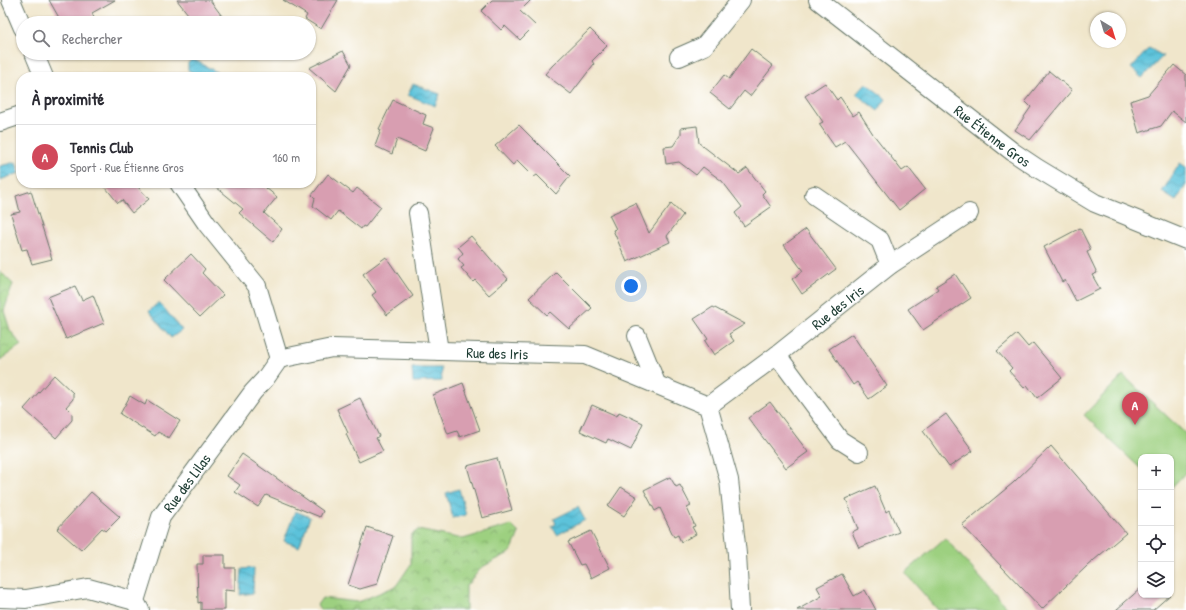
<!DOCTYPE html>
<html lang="fr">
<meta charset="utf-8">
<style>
:root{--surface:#fff;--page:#f2f2f3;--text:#2b2b33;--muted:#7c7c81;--line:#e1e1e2;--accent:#d1495b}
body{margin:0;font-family:"Patrick Hand",sans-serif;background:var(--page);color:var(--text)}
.controls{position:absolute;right:12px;bottom:12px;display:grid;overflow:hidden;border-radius:8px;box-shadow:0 1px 3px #0004}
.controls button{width:36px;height:36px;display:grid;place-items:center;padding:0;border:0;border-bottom:1px solid var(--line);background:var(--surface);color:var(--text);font:20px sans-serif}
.compass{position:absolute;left:1090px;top:12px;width:36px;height:36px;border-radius:50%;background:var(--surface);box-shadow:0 1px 3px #0004;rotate:142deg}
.you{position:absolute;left:631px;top:286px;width:14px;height:14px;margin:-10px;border:3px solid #fff;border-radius:50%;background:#1a73e8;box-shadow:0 0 0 6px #1a73e833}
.badge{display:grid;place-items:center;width:26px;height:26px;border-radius:50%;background:var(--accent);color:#fff;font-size:13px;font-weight:700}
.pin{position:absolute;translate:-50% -33px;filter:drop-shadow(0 1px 2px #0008)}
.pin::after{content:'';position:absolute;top:21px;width:14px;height:12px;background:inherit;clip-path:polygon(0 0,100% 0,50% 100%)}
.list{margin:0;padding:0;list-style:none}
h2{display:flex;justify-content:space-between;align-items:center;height:52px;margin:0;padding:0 16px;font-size:17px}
h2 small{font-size:13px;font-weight:400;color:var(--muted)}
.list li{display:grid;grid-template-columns:26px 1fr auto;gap:12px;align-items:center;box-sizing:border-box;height:64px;padding:0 16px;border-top:1px solid var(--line)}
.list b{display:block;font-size:15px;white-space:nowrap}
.list p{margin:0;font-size:13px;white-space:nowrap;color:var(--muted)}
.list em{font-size:13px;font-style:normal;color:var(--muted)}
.icon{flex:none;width:22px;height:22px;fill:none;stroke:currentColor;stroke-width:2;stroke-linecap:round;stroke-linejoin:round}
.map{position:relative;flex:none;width:1186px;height:610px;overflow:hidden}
.search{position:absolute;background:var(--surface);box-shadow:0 1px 3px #0004;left:16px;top:16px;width:300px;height:44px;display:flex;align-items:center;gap:10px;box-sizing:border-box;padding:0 14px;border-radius:22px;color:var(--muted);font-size:15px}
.panel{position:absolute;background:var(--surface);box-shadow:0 1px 3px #0004;left:16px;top:72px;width:300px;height:116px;border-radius:16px}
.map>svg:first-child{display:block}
.park{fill:url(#park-crowns);stroke:#5e865a}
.garden{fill:#9dd080;stroke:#5e865a}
.water{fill:url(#water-waves);stroke:#3e8087}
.building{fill:#d89eb1}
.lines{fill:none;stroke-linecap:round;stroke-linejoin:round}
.minor-casing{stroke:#687869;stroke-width:20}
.minor{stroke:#fff;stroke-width:18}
.labels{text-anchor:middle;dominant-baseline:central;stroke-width:4;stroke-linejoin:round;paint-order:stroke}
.street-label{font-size:15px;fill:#1f3d34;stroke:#fff}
</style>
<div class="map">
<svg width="1186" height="610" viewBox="0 0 1186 610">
<defs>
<pattern id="park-crowns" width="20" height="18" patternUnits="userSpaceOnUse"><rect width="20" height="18" fill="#9dd080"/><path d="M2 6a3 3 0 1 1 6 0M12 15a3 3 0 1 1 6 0" fill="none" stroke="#7faa6a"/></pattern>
<pattern id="water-waves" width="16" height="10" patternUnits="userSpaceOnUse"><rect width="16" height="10" fill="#5cc2da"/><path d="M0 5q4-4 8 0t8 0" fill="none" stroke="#4b9fb2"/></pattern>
</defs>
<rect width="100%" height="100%" fill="#fff"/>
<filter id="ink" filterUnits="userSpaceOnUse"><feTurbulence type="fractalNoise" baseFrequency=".025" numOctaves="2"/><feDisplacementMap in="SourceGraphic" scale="8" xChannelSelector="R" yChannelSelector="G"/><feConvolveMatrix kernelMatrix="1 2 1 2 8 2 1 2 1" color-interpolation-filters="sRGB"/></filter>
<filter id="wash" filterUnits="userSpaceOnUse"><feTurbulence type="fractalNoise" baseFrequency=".012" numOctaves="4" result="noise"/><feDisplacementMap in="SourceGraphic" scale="16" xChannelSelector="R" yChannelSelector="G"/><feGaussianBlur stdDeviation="0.9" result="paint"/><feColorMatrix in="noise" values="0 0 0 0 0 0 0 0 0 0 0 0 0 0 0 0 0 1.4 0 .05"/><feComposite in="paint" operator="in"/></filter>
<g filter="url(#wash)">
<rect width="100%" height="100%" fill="#f0e6cb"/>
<path class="park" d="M0 271 13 284 4 311 10 330 21 345 0 360Z
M511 525 519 533 511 552 482 567 466 586V610H321L317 605 322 598 358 602 396 586 411 564V535L418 530 463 539Z"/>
<path class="garden" d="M1123 375 1186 434V472L1171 488V457H1141V469L1084 415Z
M945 538 1009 610H938L905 573Z"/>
<path class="water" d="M1149 48 1163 56 1142 78 1131 68Z
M191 60 197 61 218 73 214 77H200L188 70V63Z
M866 83 886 99 878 111 856 94Z
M413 84 440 94 435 106 408 95Z
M16 162 19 173 0 180V166Z
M1180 163 1186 167V185L1176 201 1162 192Z
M159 302 182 330 171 338 149 311Z
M412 368H441L442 381 413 382Z
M459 489 466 515 453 518 446 493Z
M578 507 585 520 557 535 552 526 556 524 554 519Z
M295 511 310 517 299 547 284 541Z
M254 568 253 593 240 595 242 569Z"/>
<g id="blocks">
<path class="building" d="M49 0H115L92 13 96 23H62Z
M177 0H210L227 23H195Z
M283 0H338L321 29 305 19 307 15Z
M492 0H531L520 11 535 25 520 40 505 26 501 30 481 11Z
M590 29 607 46 592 61 594 64 571 94 545 74 552 66Z
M751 49 773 66 750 96 744 91 730 109 710 93 724 75 729 79Z
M343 51 351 65 336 91 309 68Z
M1174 65 1186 75V122L1172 111 1161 126 1139 133 1130 101 1148 95Z
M1049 71 1072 90 1030 140 1015 130 1031 107 1025 101Z
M825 83 837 100 840 97 853 116 859 112 873 134 902 171 908 167 925 189 899 210 845 141 835 147 819 124 823 122 805 96Z
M393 100 426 115 423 124 434 128 425 151 397 139 392 154 375 146 381 130 379 129Z
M519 125 570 176 556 194 537 175 534 177 517 160 513 165 495 146Z
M697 126 699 143 739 174 747 168 765 191 762 194 771 207 744 226 735 213 742 207 722 181 703 167 696 175 679 162 666 164 664 147 673 146 681 134V128Z
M328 174 353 193 357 188 381 207 365 227 363 226 361 229 338 211 331 220 313 206 315 198 312 195Z
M102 183H144L138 187 149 199 132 213 122 200 118 203Z
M211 183H260L277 197 264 213 282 229 273 242 239 213 243 209Z
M31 191 52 259 32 264 27 249 22 250 11 214 20 212 16 196Z
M636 203 649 233 671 204 683 215 667 236 670 242 627 262 613 230 616 229 609 215Z
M1080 228 1091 250 1087 252 1097 273 1092 275 1100 289 1076 301 1065 280 1062 282 1044 247Z
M806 229 836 269 802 294 792 279 803 271 784 245Z
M471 236 508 279 489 295 475 280 473 282 461 268 464 266 458 259 463 253 458 247Z
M191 254 205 269 202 273 223 295 200 317 164 280Z
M386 257 413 296 387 315 372 295 376 292 363 274Z
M556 272 592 308 569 329 550 312 547 315 529 298Z
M955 274 971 298 923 330 908 309 938 289 936 286Z
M75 286 82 300 93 295 104 323 66 339 48 297Z
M713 307 745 324 729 334 734 341 714 355 705 341 708 339 694 319Z
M852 334 887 386 869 399 857 382 853 385 829 349Z
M1017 334 1028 347 1033 343 1062 378 1037 398 1027 385 1024 388 1009 371 1012 368 997 351Z
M54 375 73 393V399L66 407 72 413V420L56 438 24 409Z
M463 383 480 430 460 437 457 431 448 434 433 395Z
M130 396 145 405 147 400 180 421 169 438 158 432 155 436 120 414Z
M360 398 379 436 376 438 383 451 359 462 346 434 348 433 337 409Z
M770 402 808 452 786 468 748 418Z
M592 405 617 416 619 412 643 423 631 450 608 439 606 443 580 431Z
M946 414 973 451 949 467 923 431Z
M1051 446 1126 533 1087 566 1042 609 962 525 1013 483Z
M242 454 323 511 320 517 266 495 258 507 235 492 240 485 227 476Z
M497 458 512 510 482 518 467 466Z
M670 477 676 487 680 485 691 506 687 508 695 526 692 527 696 534 681 542 678 535 674 537 660 508 655 511 644 490Z
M875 486 886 512 889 510 899 532 859 548 852 532 858 529 846 499Z
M621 487 637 497 624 516 608 506Z
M91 492 120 517 106 531 102 528 81 550 57 529Z
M367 527 393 536 377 584 360 589 348 585Z
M591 531 610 568 591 578 584 564 580 565 568 542Z
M203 555H225V568H235V591L225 590V610H201V602L198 603 197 564H203Z
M842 574 854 596 865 590 876 610H797L822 596 817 587Z
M1141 588V595H1170L1153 610H1116Z"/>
</g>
</g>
<g filter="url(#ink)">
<use href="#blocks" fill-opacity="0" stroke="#687869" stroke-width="1"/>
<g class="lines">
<defs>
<g id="minor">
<path d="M11 0 23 28"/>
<path id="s1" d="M818 0 1013 152 1037 168 1095 203 1186 240"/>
<path d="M34 53 44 77"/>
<path d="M679 57 704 46 741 0"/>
<path d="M0 122 21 115"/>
<path d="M179 183 207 224 257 286 279 359"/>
<path d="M814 195 880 240 890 265"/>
<path d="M418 213 439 351"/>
<path d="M637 336 656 383"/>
<path d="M777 355 840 440 859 452"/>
<path id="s2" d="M708 406 777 355 890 265 969 213"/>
<path d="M0 598 26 599 88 588 135 601"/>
<path id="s3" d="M140 610 135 601 161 517 253 392 265 379 279 359 332 348 585 355 708 406 729 480 737 554 740 610"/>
</g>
</defs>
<use href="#minor" class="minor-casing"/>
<use href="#minor" class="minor"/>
</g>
</g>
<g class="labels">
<g class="street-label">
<text stroke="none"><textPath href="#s1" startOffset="221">Rue Étienne Gros</textPath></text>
<text stroke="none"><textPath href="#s2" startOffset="163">Rue des Iris</textPath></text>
<text stroke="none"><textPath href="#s3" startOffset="515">Rue des Iris</textPath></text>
<text stroke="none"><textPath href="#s3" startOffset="141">Rue des Lilas</textPath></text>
</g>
</g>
</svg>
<div class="controls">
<button>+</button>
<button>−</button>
<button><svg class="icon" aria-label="locate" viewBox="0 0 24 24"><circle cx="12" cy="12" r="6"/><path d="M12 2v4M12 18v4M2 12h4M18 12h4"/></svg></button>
<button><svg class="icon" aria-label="layers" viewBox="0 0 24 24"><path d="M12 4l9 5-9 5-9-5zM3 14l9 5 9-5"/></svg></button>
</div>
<svg class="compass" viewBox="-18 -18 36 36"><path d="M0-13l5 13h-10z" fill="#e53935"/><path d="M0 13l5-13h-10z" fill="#7c7c81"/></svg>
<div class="you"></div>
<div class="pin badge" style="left:1135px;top:425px">A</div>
<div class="search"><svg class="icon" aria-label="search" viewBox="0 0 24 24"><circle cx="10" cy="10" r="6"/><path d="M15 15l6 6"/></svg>Rechercher</div>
<section class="panel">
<h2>À proximité<small></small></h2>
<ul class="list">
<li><span class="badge">A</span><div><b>Tennis Club</b><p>Sport · Rue Étienne Gros</p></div><em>160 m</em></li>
</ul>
</section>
</div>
